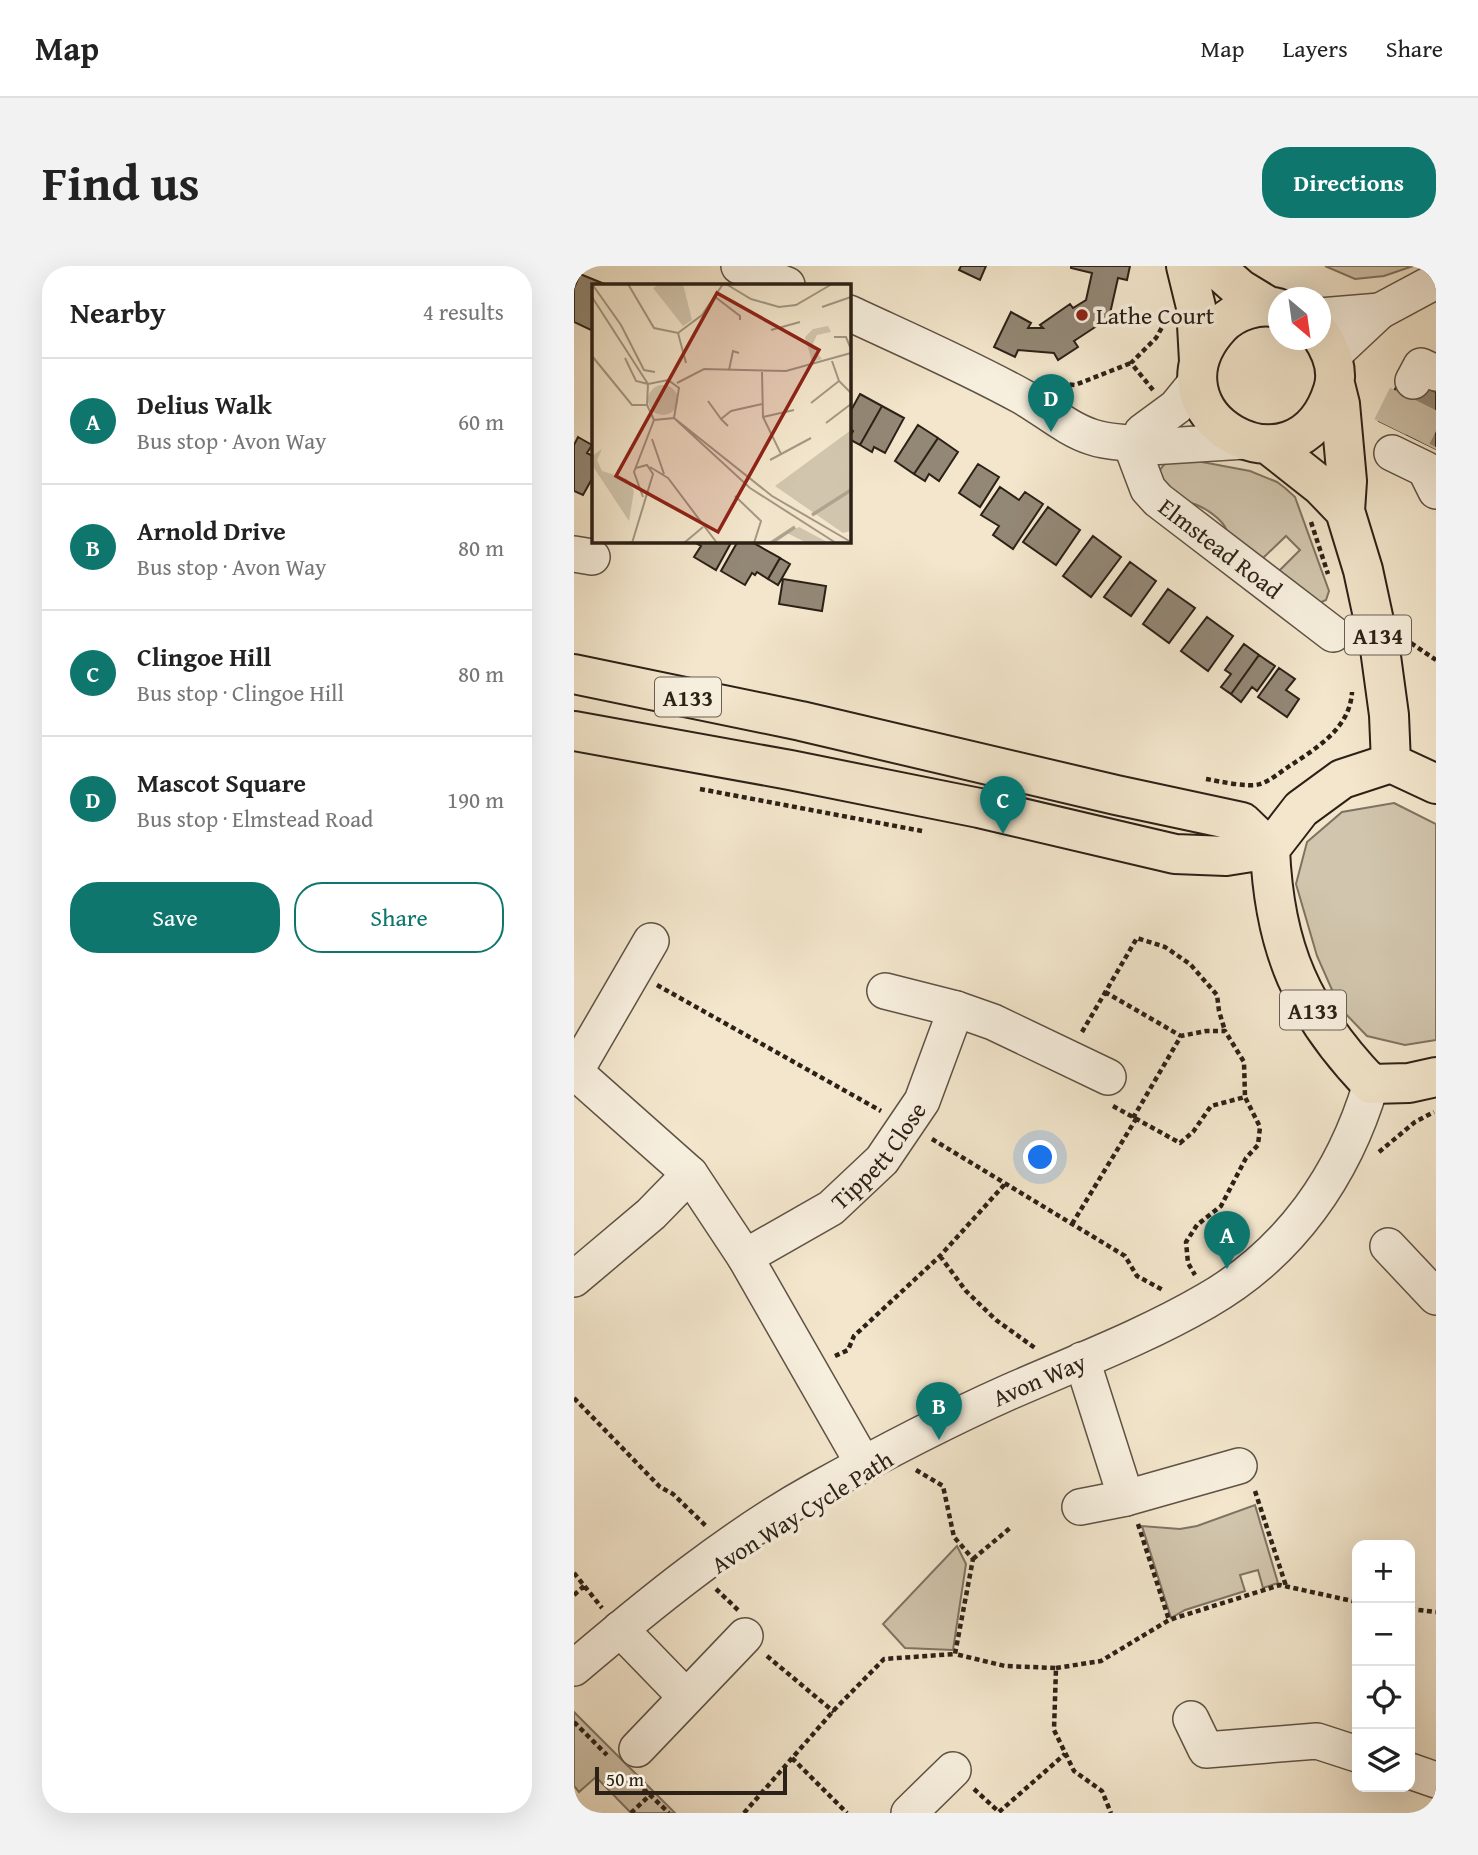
<!DOCTYPE html>
<meta charset="utf-8">
<style>
:root{--surface:#fff;--page:#f2f2f2;--text:#222;--muted:#767676;--line:#e0e0e0;--accent:#0f766e}
body{margin:0;font-family:"Gentium Book Plus",serif;background:var(--page);color:var(--text)}
.controls{position:absolute;right:21px;bottom:21px;display:grid;overflow:hidden;border-radius:14px;box-shadow:0 7px 28px #0002}
.controls button{width:63px;height:63px;display:grid;place-items:center;padding:0;border:0;border-bottom:2px solid var(--line);background:var(--surface);color:var(--text);font:35px sans-serif}
.compass{position:absolute;left:694px;top:21px;width:63px;height:63px;border-radius:50%;background:var(--surface);box-shadow:0 7px 28px #0002;rotate:151deg}
.scale{position:absolute;left:21px;bottom:18px;width:192px;box-sizing:border-box;padding-left:7px;border:4px solid #2c2117;border-top:0;font-size:19px;line-height:24px;white-space:nowrap;color:#2c2117;-webkit-text-stroke:5px #f7efde;paint-order:stroke}
.you{position:absolute;left:467px;top:892px;width:24px;height:24px;margin:-18px;border:5px solid #fff;border-radius:50%;background:#1a73e8;box-shadow:0 0 0 10px #1a73e833}
.badge{display:grid;place-items:center;width:46px;height:46px;border-radius:50%;background:var(--accent);color:#fff;font-size:23px;font-weight:700}
.pin{position:absolute;translate:-50% -58px;filter:drop-shadow(0 2px 4px #0008)}
.pin::after{content:'';position:absolute;top:37px;width:24px;height:21px;background:inherit;clip-path:polygon(0 0,100% 0,50% 100%)}
.list{margin:0;padding:0;list-style:none}
h2{display:flex;justify-content:space-between;align-items:center;height:91px;margin:0;padding:0 28px;font-size:30px}
h2 small{font-size:23px;font-weight:400;color:var(--muted)}
.list li{display:grid;grid-template-columns:46px 1fr auto;gap:21px;align-items:center;box-sizing:border-box;height:126px;padding:0 28px;border-top:2px solid var(--line)}
.list b{display:block;font-size:26px;white-space:nowrap}
.list p{margin:0;font-size:23px;white-space:nowrap;color:var(--muted)}
.list em{font-size:23px;font-style:normal;color:var(--muted)}
.actions{display:flex;gap:14px;padding:21px 28px}
.actions a{flex:1;padding:16px 0;border:2px solid var(--accent);border-radius:28px;text-align:center;font-size:24px;color:var(--accent)}
.actions .main{background:var(--accent);color:#fff}
.icon{flex:none;width:38px;height:38px;fill:none;stroke:currentColor;stroke-width:2;stroke-linecap:round;stroke-linejoin:round}
.map{position:relative;flex:none;width:862px;height:1547px;overflow:hidden;border-radius:28px}
header{display:flex;align-items:center;gap:42px;box-sizing:border-box;height:98px;padding:0 35px;background:var(--surface);border-bottom:2px solid var(--line)}
header strong{font-size:33px}
nav{display:flex;gap:38px;margin-inline-start:auto;font-size:24px}
.intro{display:flex;align-items:center;justify-content:space-between;box-sizing:border-box;height:168px;padding:0 42px}
h1{margin:0;font-size:49px}
.button{padding:18px 32px;border-radius:28px;background:var(--accent);color:#fff;font-size:24px;font-weight:700}
main{display:flex;gap:42px;padding:0 42px}
aside{flex:1;background:var(--surface);border-radius:28px;box-shadow:0 7px 28px #0002}
.map>svg:first-child{display:block}
.green{fill:#d1c5ad;stroke:#7e7362;stroke-width:2}
.building{fill:#938775;stroke:#2c2117;stroke-width:2}
.lines{fill:none;stroke-linecap:round;stroke-linejoin:round}
.minor-tunnel{stroke:#cbbfa8;stroke-width:35;stroke-dasharray:35 18;stroke-linecap:butt}
.minor-casing{stroke:#5e5244;stroke-width:38}
.major-casing{stroke:#2c2117;stroke-width:42}
.path{stroke:#2c2117;stroke-width:4.5;stroke-dasharray:5 3.5;stroke-linecap:butt}
.minor{stroke:#f7efde;stroke-width:35}
.major{stroke:#f3e6cc;stroke-width:38}
.poi-dot{fill:#8f2418;stroke:#f7efde;stroke-width:2.5}
.labels{text-anchor:middle;dominant-baseline:central;stroke-width:7;stroke-linejoin:round;paint-order:stroke}
.shield{fill:#f7efde;stroke:#695f53;stroke-width:2}
.shield-label{font-size:23px;font-weight:bold;fill:#2c2117}
.poi-label{font-size:24px;fill:#2c2117;stroke:#f7efde;text-anchor:start}
.street-label{font-size:24px;fill:#2c2117;stroke:#f7efde}
.inset-river{fill:none;stroke:#afa38e;stroke-width:3.5}
.inset-road{fill:none;stroke:#a39784;stroke-width:2}
.view{fill:#8f2418;fill-opacity:0.15;stroke:#8f2418;stroke-width:3.5}
.inset-edge{fill:none;stroke:#2c2117;stroke-width:3.5}
</style>
<header>
<strong>Map</strong>
<nav><a>Map</a><a>Layers</a><a>Share</a></nav>
</header>
<div class="intro"><h1>Find us</h1><a class="button">Directions</a></div>
<main>
<aside>
<h2>Nearby<small>4 results</small></h2>
<ul class="list">
<li><span class="badge">A</span><div><b>Delius Walk</b><p>Bus stop · Avon Way</p></div><em>60 m</em></li>
<li><span class="badge">B</span><div><b>Arnold Drive</b><p>Bus stop · Avon Way</p></div><em>80 m</em></li>
<li><span class="badge">C</span><div><b>Clingoe Hill</b><p>Bus stop · Clingoe Hill</p></div><em>80 m</em></li>
<li><span class="badge">D</span><div><b>Mascot Square</b><p>Bus stop · Elmstead Road</p></div><em>190 m</em></li>
</ul>
<div class="actions"><a class="main">Save</a><a>Share</a></div>
</aside>
<div class="map">
<svg width="862" height="1547" viewBox="0 0 862 1547">
<rect width="100%" height="100%" fill="#f3e6cc"/>
<filter id="stains"><feTurbulence type="fractalNoise" baseFrequency=".00286" numOctaves="4"/><feColorMatrix values="0 0 0 0 .2 0 0 0 0 .09 0 0 0 0 .02 0 0 0 .5 -.17"/></filter>
<radialGradient id="worn" r=".72"><stop offset=".6" stop-color="#630" stop-opacity="0"/><stop offset="1" stop-color="#630" stop-opacity=".3"/></radialGradient>
<path class="green" d="M751 0H839L810 10 781 13Z
M612 193 676 205 703 216 711 222 721 231 755 325 752 334 743 338 704 306 726 284 712 270 688 293 651 271 653 265C649 253 629 240 617 237L611 240 584 209C589 194 598 195 612 193Z
M820 537 862 558V774L831 779 793 770 766 742 743 690 722 618 733 576 768 546Z
M681 1239 704 1317 689 1322 684 1304 666 1309 671 1325 611 1344 597 1352 568 1260 606 1263 623 1260Z
M383 1280 392 1298 379 1384 331 1382 309 1358Z
M0 1446 101 1547H57L22 1511 5 1526 0 1520Z"/>
<path class="building" d="M387 0H412L406 14 385 4Z
M497 0H556L553 14 544 12 535 52 500 75 504 81 484 94 480 87 444 84 441 91 420 81 437 46 457 57 454 62H469L466 59 496 38 499 42 512 34 518 7 497 2Z
M6 8 33 19H19V65L0 56V22Z
M828 109 862 126V183L805 155Z
M286 128 308 140 286 179 275 173 279 165 275 162V148Z
M308 140 330 152 311 187 300 181 298 186 286 179Z
M344 159 364 172 340 208 321 195Z
M4 171 18 179 13 187 19 190V211L9 229 0 225V179Z
M364 172 384 186 365 215 355 208 351 215 340 208Z
M404 198 425 211 406 241 385 227Z
M426 221 445 234 451 226 469 238 439 283 419 269 425 260 407 249Z
M474 241 506 264 482 299 449 276Z
M519 270 547 291 517 331 489 310Z
M118 275H158L142 304 120 291 127 280Z
M164 275H176L206 292 194 313 183 306 181 309 178 307 171 319 147 305Z
M206 292 216 298 204 319 194 313Z
M556 296 582 315 557 350 530 331Z
M209 313 252 320 248 345 205 338Z
M594 323 621 342 595 377 569 358Z
M633 351 659 370 634 405 607 385Z
M670 378 685 389 657 428 647 421 657 408 651 404Z
M685 389 701 400 683 425 678 421 667 436 657 428Z
M705 402 721 413 712 424 725 433 713 451 684 431Z"/>
<g class="lines">
<path class="minor-tunnel" d="M816 161 839 115
M839 172 862 126
M861 183 862 181"/>
<defs>
<g id="minor">
<path d="M165 0 213 19"/>
<path d="M275 47C333 74 393 100 449 131 472 144 493 163 518 171 537 178 558 175 576 181L671 175"/>
<path d="M746 50 806 45"/>
<path d="M758 90 806 45 862 15"/>
<path d="M839 115 847 100 862 107"/>
<path d="M564 177 568 166 602 141 624 114"/>
<path id="s1" d="M557 178 574 223 584 234 759 368"/>
<path d="M818 187 851 203 862 225"/>
<path d="M0 288 18 291"/>
<path d="M382 743 419 756 534 811"/>
<path d="M0 805 116 908 171 991 290 1199"/>
<path d="M1 806 77 675"/>
<path d="M814 980 862 1031"/>
<path id="s2" d="M171 991 257 942 308 894 348 835 382 743 311 725"/>
<path d="M0 1013 77 948 116 908"/>
<path d="M552 1232 665 1200"/>
<path d="M506 1241 552 1232 508 1094"/>
<path d="M46 1363 112 1431"/>
<path id="s3" d="M0 1402C74 1339 157 1271 242 1224 305 1189 370 1155 435 1126 501 1097 570 1071 632 1035 716 987 770 909 797 818"/>
<path d="M617 1453 632 1484 743 1475 783 1488"/>
<path d="M63 1483 171 1370"/>
<path d="M836 1505 862 1514"/>
<path d="M335 1547 379 1504"/>
</g>
<path id="major" d="M612 0 622 41 625 95
M640 0 666 23 694 40
M704 42C685 37 660 45 646 60 565 148 723 239 759 124 765 105 757 84 746 68
M761 118 766 138 773 215 771 245 789 304 806 383 815 449 817 497
M695 179 747 220 771 245
M0 408 227 455 542 529 668 556 696 583
M0 465 216 504 405 542 601 588 652 590 696 583
M862 518 817 497 768 513 727 543 696 583C700 682 728 746 797 818L835 817 862 811"/>
</defs>
<use href="#minor" class="minor-casing"/>
<use href="#major" class="major-casing"/>
<path class="path" d="M487 118 501 119 557 97
M579 124 557 97 582 72 591 56
M737 256 754 308
M837 377 862 394
M632 513C644 515 675 522 686 518 696 515 705 507 714 501 741 483 776 463 778 426
M126 523 348 565
M83 719 307 845
M531 726 607 770
M508 766 563 672 591 681 616 698 643 729 645 745 651 765
M539 840 606 877 619 866 637 840 671 831 686 861 684 879 672 892 647 940 623 959 612 976 614 997 621 1009
M559 852 607 770 632 765H651L670 796 671 831
M358 873 551 990 563 1010 589 1024
M805 886 841 856 860 846
M498 958 562 853
M366 990 392 1025 422 1054 461 1082
M261 1090 274 1084 280 1070 366 990 431 918
M0 1132 86 1221 99 1228 132 1260
M342 1204 369 1220 380 1271 399 1293 381 1388 431 1400 482 1402 480 1464 500 1505 528 1525 537 1547
M681 1225 712 1320
M564 1258 595 1354
M399 1293 436 1262
M0 1307 28 1342
M142 1323 164 1344
M0 1329 10 1320
M836 1343 862 1346
M193 1390 260 1446
M482 1402 527 1395 595 1354 706 1319 783 1336
M0 1456 33 1489
M218 1492 273 1547
M57 1511 95 1547
M400 1523 425 1546 491 1488
M57 1547 76 1529
M170 1547 261 1443 310 1393 381 1388"/>
<use href="#minor" class="minor"/>
<use href="#major" class="major"/>
</g>
<circle class="poi-dot" cx="508" cy="49" r="7"/>
<g class="labels">
<g class="shield">
<rect x="771" y="349.5" width="66" height="39" rx="5"/>
<rect x="81" y="411.5" width="66" height="39" rx="5"/>
<rect x="706" y="724.5" width="66" height="39" rx="5"/>
</g>
<g class="shield-label">
<text x="804" y="369">A134</text>
<text x="114" y="431">A133</text>
<text x="739" y="744">A133</text>
</g>
<g class="poi-label">
<text x="522" y="49">Lathe Court</text>
</g>
<g class="street-label">
<text stroke="none"><textPath href="#s1" startOffset="142">Elmstead Road</textPath></text>
<text stroke="none"><textPath href="#s2" startOffset="170">Tippett Close</textPath></text>
<text stroke="none"><textPath href="#s3" startOffset="550">Avon Way</textPath></text>
<text transform="translate(228 1246) rotate(-32)">Avon Way Cycle Path</text>
</g>
</g>
<g transform="translate(18 18)">
<rect width="259" height="259" fill="#f3e6cc"/>
<path d="M67 0H91L100 36 91 42 61 4ZM236 42 239 48 225 51 220 62 230 75 220 78 213 53 221 45ZM56 116a15 15 0 1 1 30 0a15 15 0 1 1-30 0ZM259 146V247L251 249 183 202ZM10 165 5 176 10 187 35 195 42 207 37 237 0 181V172ZM207 243 237 259H215L195 249Z" fill="#d1c5ad"/>
<path class="inset-river" d="M220 231 259 206M179 259 203 243"/>
<path class="inset-road" d="M0 0 29 41 52 86 63 88M36 0 62 44 86 49 110 31 131 0M134 0 159 15 187 23 204 21 240 0M122 12 148 32V36M0 13 56 100M230 23 259 13M179 46 208 38M86 49 94 79M242 53H254L259 65M0 72 40 121H55M33 74 44 97 56 100M240 77 247 97 259 109M137 86 141 67 147 69M170 88 171 133 189 170M85 99 112 85 194 87 259 69M56 100 76 96 87 104 82 134 62 136M56 100 55 121 62 136M116 117 129 135M219 119 247 97M171 133 202 126M82 134 180 212 259 258M82 134 158 204 244 259M234 139 259 120M136 142 129 135 139 127 170 120M60 155 72 190M178 176 219 154M58 183 76 194 125 259M143 212 169 237 162 259M51 213 42 188 62 136M40 259 61 190 55 181 44 184M92 259 111 243"/>
<path class="view" d="M125 9 227 66 126 248 24 192Z"/>
<rect width="259" height="259" class="inset-edge"/>
</g>
<rect width="100%" height="100%" filter="url(#stains)"/>
<rect width="100%" height="100%" fill="url(#worn)"/>
</svg>
<div class="controls">
<button>+</button>
<button>−</button>
<button><svg class="icon" aria-label="locate" viewBox="0 0 24 24"><circle cx="12" cy="12" r="6"/><path d="M12 2v4M12 18v4M2 12h4M18 12h4"/></svg></button>
<button><svg class="icon" aria-label="layers" viewBox="0 0 24 24"><path d="M12 4l9 5-9 5-9-5zM3 14l9 5 9-5"/></svg></button>
</div>
<svg class="compass" viewBox="-18 -18 36 36"><path d="M0-13l5 13h-10z" fill="#e53935"/><path d="M0 13l5-13h-10z" fill="#767676"/></svg>
<div class="scale">50 m</div>
<div class="you"></div>
<div class="pin badge" style="left:653px;top:1003px">A</div>
<div class="pin badge" style="left:365px;top:1174px">B</div>
<div class="pin badge" style="left:429px;top:568px">C</div>
<div class="pin badge" style="left:477px;top:166px">D</div>
</div>
</main>
